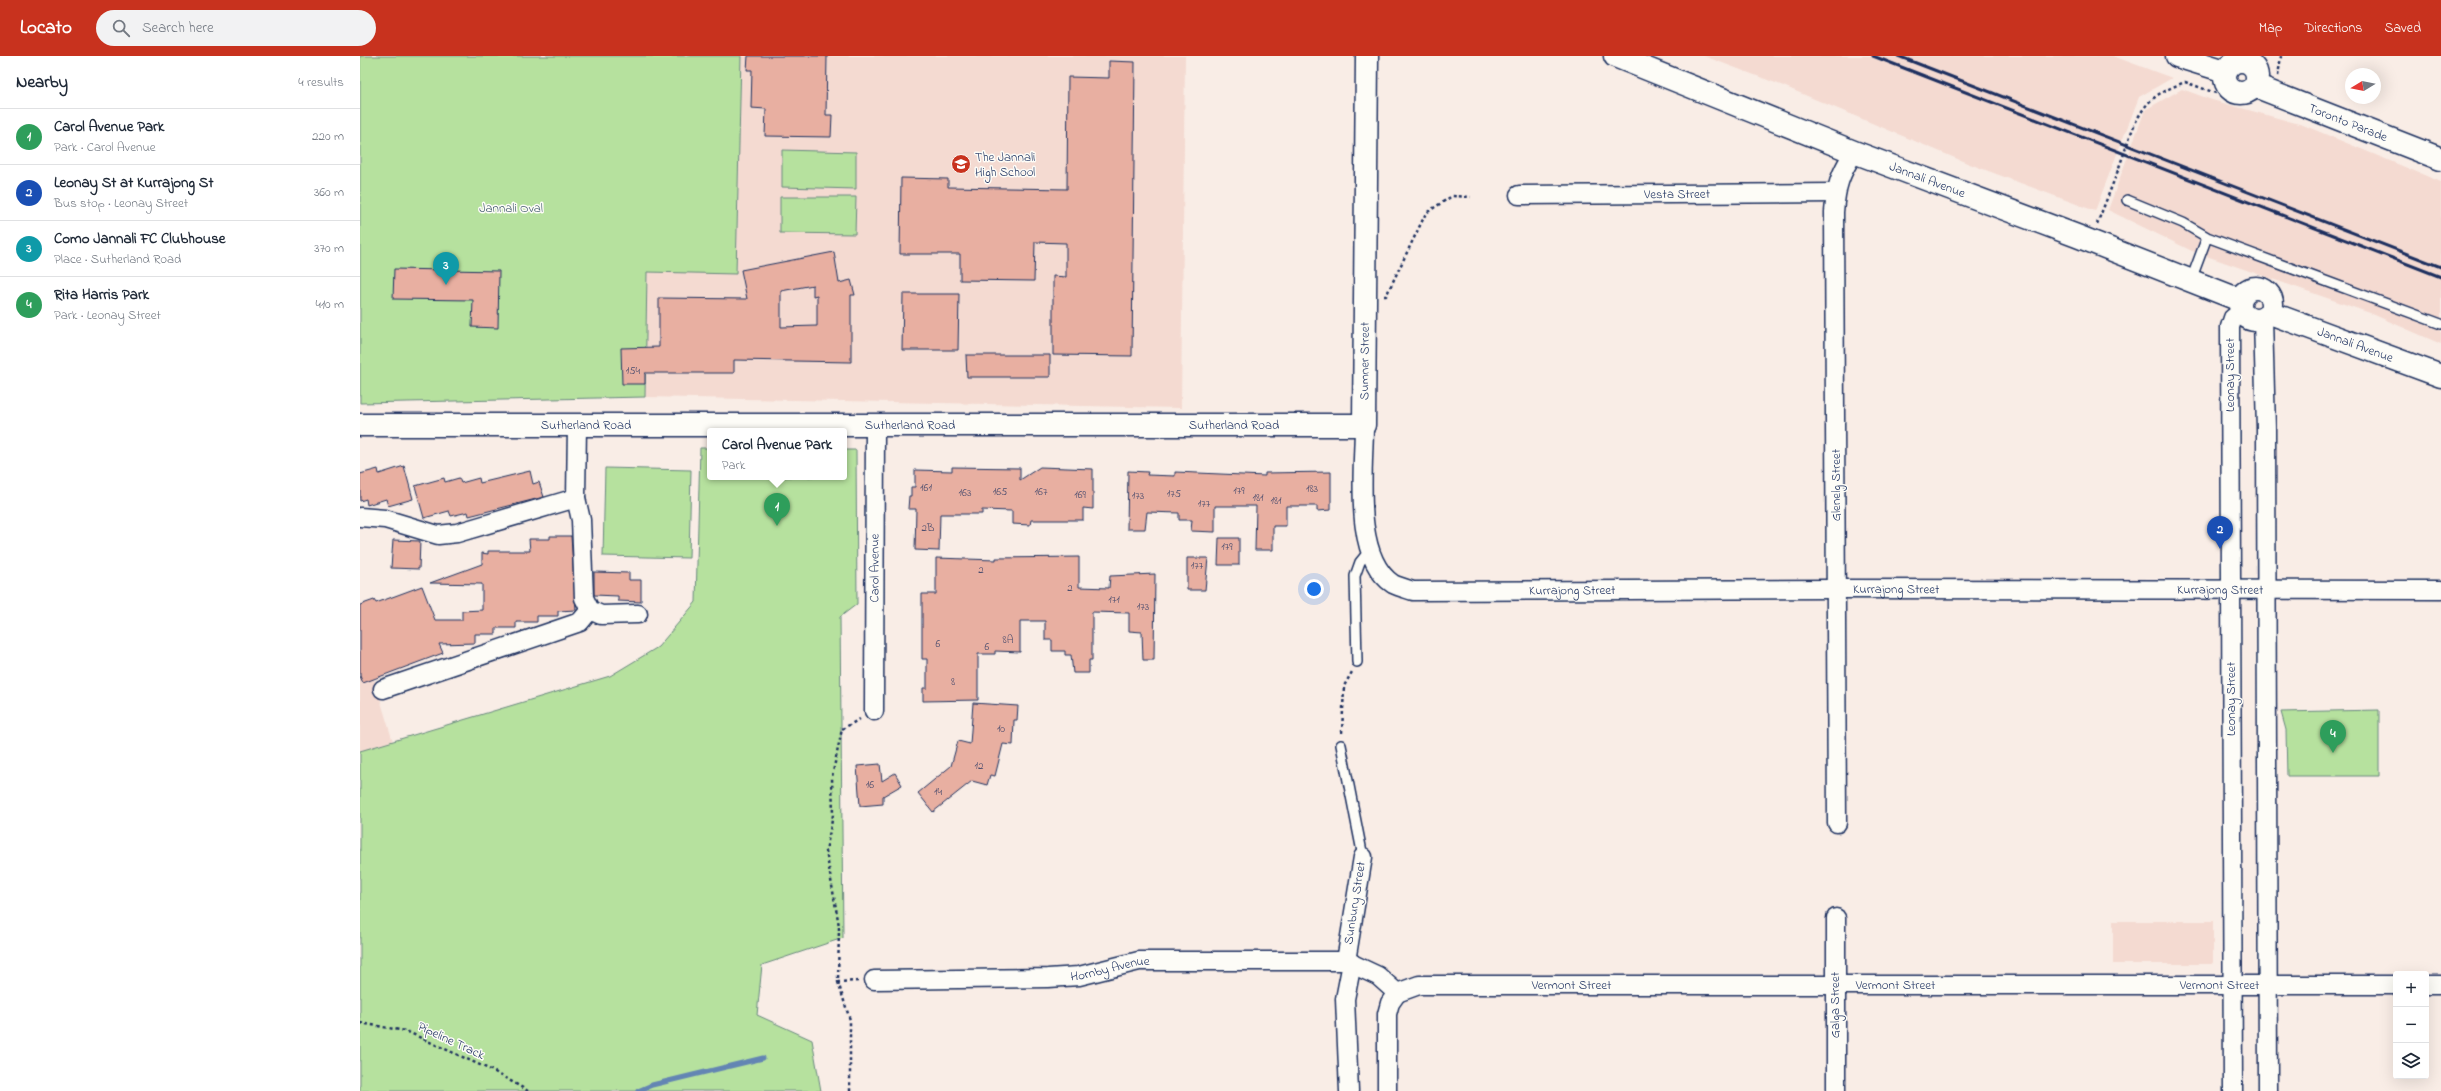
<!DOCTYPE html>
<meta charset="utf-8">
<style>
:root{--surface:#fff;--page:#f2f2f3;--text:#1f2937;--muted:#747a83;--line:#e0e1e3;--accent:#c8321e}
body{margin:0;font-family:"Indie Flower",sans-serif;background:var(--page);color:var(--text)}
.controls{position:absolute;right:12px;bottom:12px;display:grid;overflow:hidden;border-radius:4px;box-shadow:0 4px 16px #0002}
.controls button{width:36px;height:36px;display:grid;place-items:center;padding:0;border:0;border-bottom:1px solid var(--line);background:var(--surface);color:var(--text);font:20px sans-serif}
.compass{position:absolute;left:1985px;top:12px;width:36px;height:36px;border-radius:50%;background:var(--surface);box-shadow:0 4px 16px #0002;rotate:260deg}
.you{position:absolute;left:954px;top:533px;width:14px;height:14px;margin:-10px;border:3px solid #fff;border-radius:50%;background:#1a73e8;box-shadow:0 0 0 6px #1a73e833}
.badge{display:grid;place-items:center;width:26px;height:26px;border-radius:50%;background:var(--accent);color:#fff;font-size:13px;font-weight:700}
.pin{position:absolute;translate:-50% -33px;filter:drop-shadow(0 1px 2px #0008)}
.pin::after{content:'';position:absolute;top:21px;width:14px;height:12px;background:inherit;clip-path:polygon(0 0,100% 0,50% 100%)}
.popup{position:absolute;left:347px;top:372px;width:140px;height:52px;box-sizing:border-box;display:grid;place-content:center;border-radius:4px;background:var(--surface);filter:drop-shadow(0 1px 3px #0005);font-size:13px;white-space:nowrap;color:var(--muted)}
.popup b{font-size:15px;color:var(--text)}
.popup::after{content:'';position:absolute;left:50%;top:100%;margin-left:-8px;border:8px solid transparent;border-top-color:var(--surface)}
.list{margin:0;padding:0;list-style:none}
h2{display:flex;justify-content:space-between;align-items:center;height:52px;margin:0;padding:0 16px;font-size:17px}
h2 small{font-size:13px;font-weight:400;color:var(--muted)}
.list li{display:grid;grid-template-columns:26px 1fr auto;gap:12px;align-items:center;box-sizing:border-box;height:56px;padding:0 16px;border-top:1px solid var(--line)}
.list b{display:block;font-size:15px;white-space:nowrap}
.list p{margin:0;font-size:13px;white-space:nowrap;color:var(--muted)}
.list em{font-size:13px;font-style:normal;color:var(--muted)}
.icon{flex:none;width:22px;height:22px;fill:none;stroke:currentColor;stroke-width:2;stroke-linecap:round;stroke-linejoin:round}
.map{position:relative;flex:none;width:2081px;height:1035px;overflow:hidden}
header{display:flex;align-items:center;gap:24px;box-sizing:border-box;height:56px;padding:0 20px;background:var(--accent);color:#fff}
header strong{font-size:19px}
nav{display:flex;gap:22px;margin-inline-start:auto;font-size:14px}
.search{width:280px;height:36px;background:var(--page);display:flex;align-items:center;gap:10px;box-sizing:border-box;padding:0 14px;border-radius:22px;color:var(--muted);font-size:15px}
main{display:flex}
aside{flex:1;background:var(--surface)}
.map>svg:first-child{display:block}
.built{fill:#f4dad1}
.green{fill:#b6e19e;stroke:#68887e}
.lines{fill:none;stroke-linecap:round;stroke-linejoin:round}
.stream{stroke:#6385b3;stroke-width:5}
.building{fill:#e8afa1;stroke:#1b2f5e;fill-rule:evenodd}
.service-casing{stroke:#1b2f5e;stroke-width:12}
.minor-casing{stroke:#1b2f5e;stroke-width:21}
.tertiary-casing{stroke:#1b2f5e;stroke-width:25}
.path{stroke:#1b2f5e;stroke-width:2.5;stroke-dasharray:3 3;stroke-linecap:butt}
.service{stroke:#fdfcf7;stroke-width:9}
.minor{stroke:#fdfcf7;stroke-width:18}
.tertiary{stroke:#fdfcf7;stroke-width:22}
.rail{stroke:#1b2f5e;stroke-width:3}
.path-bridge{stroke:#1b2f5e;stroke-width:2.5;stroke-dasharray:3 3;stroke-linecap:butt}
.labels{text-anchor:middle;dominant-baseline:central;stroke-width:3;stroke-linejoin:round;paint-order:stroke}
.number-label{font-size:11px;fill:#4e4f6f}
.street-label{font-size:13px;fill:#1b2f5e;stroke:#fdfcf7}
.poi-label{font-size:13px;fill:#1b2f5e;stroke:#fdfcf7;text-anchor:start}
.park-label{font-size:13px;fill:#425c6e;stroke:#fdfcf7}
</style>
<header>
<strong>Locato</strong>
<div class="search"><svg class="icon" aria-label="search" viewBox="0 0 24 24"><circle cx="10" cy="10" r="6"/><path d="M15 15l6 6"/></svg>Search here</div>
<nav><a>Map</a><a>Directions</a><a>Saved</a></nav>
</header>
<main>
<aside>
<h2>Nearby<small>4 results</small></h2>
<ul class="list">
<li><span class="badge" style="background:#2e9e5b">1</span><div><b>Carol Avenue Park</b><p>Park · Carol Avenue</p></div><em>220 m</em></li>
<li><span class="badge" style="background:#1a4fb4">2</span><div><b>Leonay St at Kurrajong St</b><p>Bus stop · Leonay Street</p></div><em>360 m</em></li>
<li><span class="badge" style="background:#0f9aa8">3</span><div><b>Como Jannali FC Clubhouse</b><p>Place · Sutherland Road</p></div><em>370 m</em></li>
<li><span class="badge" style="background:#2e9e5b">4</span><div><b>Rita Harris Park</b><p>Park · Leonay Street</p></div><em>410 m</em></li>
</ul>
</aside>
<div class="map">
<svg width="2081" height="1035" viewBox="0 0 2081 1035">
<rect width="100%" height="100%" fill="#f9ede6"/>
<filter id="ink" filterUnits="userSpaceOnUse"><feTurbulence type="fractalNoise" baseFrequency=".025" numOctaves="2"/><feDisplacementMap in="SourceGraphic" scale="8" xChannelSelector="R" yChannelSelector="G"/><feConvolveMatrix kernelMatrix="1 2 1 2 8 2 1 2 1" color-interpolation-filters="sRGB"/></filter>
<g filter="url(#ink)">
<path class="built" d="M381 0H825L821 352 285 341 287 216 376 217Z
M1344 0H1753L1812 22 1779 41 1735 155 1607 107 1421 29Z
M1822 33 1852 44 1943 69 2081 126V288L2010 257 1832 195 1748 154 1785 54Z
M0 576 33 686 0 695Z
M1753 865H1853V908H1753Z"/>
<path class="green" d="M0 0H381L376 218 287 216 285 341 0 347Z
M422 94 496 96V133L422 131Z
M420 141H496L495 178 420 177Z
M340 392H350V421H484V394H496L497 548 480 561 483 882 402 909 397 959 452 984 461 1035H0V695L250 620 298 591 336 546Z
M245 412 331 414 329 502 243 500Z
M2019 654V720H1927L1926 674 1921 656Z"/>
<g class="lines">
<path class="stream" d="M278 1035 292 1029 403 1002"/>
</g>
<path class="building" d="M388 0H467L466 59H472L471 81 405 80 406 53 391 52 392 14H387Z
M749 5 775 6 772 300 693 299V220L706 221V187L675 186 674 225 600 224V198H540L541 122 588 123V131L707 133 708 21 749 22Z
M474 196 479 227 491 224 495 239H491V306L374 304V317H285V328H262L261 292 299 291V242L387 243 381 214ZM453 229V240L457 239V270L421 271V235Z
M34 213 139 215 138 272 112 271 113 244 33 243Z
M543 238H599L598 294H542Z
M606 299H690V321H607Z
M44 410 53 443 28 450 26 443 7 449 6 443 0 445V418L18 413 19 418Z
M592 411 660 412V424L680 411 733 413V453L723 452V464H671L670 469 652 468V455L622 454V458H580L579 495 555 494 556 453H548L549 440H551V431H555V414L592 415Z
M170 415 173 428 179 426 184 441 109 460 108 456 91 460 89 455 64 462 55 430 84 422 85 426 99 422 101 427 119 422 120 427Z
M768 415 788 416 787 419 815 420V416L905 420V417L971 416V454L957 455V450H926V470H913V494H895L896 450H855V476L831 475 832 464H819V457L787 456 785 473H767Z
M190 480H211L216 554 198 555V560H177V566H156V572H136V578H115V587L79 588 83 597 3 627 0 620V549L14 544 16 547 62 530 75 564H102V555L122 554V528L70 527 122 508V497L128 498V495H170L169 483H190Z
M859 482H879V509H858Z
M33 484 60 485 59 513 31 512Z
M719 501V531L749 532 750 520 795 518 794 604H783L782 576 769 575V557L732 556V604H729V617H713L711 599H705V595H692V584H685V565H660V596L635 595V598H618V644L563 645V632H567V603H562V538H576V502L636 504V502Z
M827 502H848L845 534H827Z
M234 516 269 517V524H281V546L258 545V540L234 539Z
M613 647 658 650 657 664H654L653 689 643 688 635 720 630 719 627 729 612 725 573 756 558 737 591 710 598 685 610 688Z
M520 708 522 725 535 717 542 729 523 740V748L500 750 497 710Z"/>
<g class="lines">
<defs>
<path id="service" d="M1767 144 1823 167 1847 181 2081 268
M1831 224 1847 181
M997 606 995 520 1000 506 1009 495
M981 689 1003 801"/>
<g id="minor">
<path id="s1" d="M1159 139 1476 137"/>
<path d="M1903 263 1906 373 1908 1035"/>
<path d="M217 369 216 442 221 464 224 542 230 554 241 559 278 558"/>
<path id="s2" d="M1004 369C1004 413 992 501 1033 528 1039 531 1047 533 1053 535L1475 533 2081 534"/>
<path d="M0 461 25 463 78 479 97 477 216 442"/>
<path d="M23 633 220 566 230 554"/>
<path id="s3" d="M514 655 515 368"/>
<path d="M1477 767 1474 156C1476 130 1480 118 1494 96"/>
<path d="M1003 801 986 905 1018 920 1037 937 1030 947 1027 958V1035"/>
<path d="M1476 862V1035"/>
<path id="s4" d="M514 924 688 922 719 920 779 905H986"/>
<path d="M2066 929H2081"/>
<path id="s5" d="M1037 937 1059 929H2036"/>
<path d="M989 1035 985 943 992 907"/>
<path d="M1873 1035 1870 271 1873 262 1882 256"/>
</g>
<g id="tertiary">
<path id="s6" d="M1255 0 1494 96 1717 180 1880 244"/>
<path d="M1817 0 1865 15"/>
<circle cx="1881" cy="21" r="16"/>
<path id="s7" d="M1895 30 2081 103"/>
<circle cx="1896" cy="248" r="16"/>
<path id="s8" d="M1910 257 2081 320"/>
<path id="s9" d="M0 369H1004L1007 0"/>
</g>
</defs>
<use href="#service" class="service-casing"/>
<use href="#minor" class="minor-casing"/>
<use href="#tertiary" class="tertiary-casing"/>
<path class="path" d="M1918 20 1921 0
M1773 72C1786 43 1797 37 1825 26L1886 48
M1737 168 1757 117
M1024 240H1026L1066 157 1092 140 1111 141
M982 677 984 630 992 616
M498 925 478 926 479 870 466 795 473 759 472 721 482 673 500 663
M478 926 490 964V1035
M0 967 46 975 133 1015 168 1035"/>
<use href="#service" class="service"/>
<use href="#minor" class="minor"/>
<use href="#tertiary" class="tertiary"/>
<path class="rail" d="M1513 0 2081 221
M1538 0 2081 211"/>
<path class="path-bridge" d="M1757 117 1773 72"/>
</g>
</g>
<defs>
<symbol id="school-disc" viewBox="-11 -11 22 22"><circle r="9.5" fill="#c8321e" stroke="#fdfcf7"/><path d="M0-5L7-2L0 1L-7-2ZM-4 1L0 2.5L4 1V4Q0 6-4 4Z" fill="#fff"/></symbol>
</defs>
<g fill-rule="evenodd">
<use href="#school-disc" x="590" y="97" width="22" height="22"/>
</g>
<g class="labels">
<g class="number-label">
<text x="273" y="315">154</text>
<text x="566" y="432">161</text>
<text x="952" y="433">183</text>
<text x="879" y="435">179</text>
<text x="640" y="436">165</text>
<text x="681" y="436">167</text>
<text x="605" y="437">163</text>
<text x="814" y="438">175</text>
<text x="720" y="439">169</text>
<text x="778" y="440">173</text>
<text x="898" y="442">181</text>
<text x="916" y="445">181</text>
<text x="844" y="448">177</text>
<text x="568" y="472">2B</text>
<text x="867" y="491">179</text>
<text x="837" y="510">177</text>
<text x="621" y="514">2</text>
<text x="710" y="532">2</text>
<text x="754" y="544">171</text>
<text x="783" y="551">173</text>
<text x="648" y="584">8A</text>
<text x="578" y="588">6</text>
<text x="627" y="591">6</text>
<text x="593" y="626">8</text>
<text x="641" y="673">10</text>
<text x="619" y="710">12</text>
<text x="510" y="729">16</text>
<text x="578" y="736">14</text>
</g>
<g class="street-label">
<text stroke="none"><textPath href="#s7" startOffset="100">Toronto Parade</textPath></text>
<text stroke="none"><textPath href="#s6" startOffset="336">Jannali Avenue</textPath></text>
<text stroke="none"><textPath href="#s1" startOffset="158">Vesta Street</textPath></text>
<text stroke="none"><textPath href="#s8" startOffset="91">Jannali Avenue</textPath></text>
<text stroke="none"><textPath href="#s9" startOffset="1068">Sumner Street</textPath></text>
<text transform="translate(1870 319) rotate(-90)">Leonay Street</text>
<text stroke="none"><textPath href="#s9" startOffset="550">Sutherland Road</textPath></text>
<text stroke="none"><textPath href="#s9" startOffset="226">Sutherland Road</textPath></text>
<text stroke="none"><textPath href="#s9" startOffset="874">Sutherland Road</textPath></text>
<text transform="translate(1476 429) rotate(-90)">Glenelg Street</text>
<text stroke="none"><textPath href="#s3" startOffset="143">Carol Avenue</textPath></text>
<text stroke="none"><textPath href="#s2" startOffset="672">Kurrajong Street</textPath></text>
<text stroke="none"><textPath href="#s2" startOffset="996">Kurrajong Street</textPath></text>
<text stroke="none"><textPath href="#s2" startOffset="348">Kurrajong Street</textPath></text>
<text transform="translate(1871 643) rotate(-90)">Leonay Street</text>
<text transform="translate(995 847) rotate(-81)">Sunbury Street</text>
<text stroke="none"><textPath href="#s4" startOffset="237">Hornby Avenue</textPath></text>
<text stroke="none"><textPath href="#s5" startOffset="176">Vermont Street</textPath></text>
<text stroke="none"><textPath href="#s5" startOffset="824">Vermont Street</textPath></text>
<text stroke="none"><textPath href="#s5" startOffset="500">Vermont Street</textPath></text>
<text transform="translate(1475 949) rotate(-90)">Galga Street</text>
<text transform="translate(91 985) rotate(25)">Pipeline Track</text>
</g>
<g class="poi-label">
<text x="615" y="101">The Jannali<tspan x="615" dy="15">High School</tspan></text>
</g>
<g class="park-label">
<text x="151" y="152">Jannali Oval</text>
</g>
</g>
</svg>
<div class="controls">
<button>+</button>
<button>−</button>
<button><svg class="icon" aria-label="layers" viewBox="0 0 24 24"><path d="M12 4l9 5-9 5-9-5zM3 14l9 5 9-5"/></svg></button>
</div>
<svg class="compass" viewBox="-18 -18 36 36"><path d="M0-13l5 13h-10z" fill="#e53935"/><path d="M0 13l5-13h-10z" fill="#747a83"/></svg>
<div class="you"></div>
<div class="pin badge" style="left:417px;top:470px;background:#2e9e5b">1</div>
<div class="popup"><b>Carol Avenue Park</b>Park</div>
<div class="pin badge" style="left:1860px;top:493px;background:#1a4fb4">2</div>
<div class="pin badge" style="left:86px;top:229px;background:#0f9aa8">3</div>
<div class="pin badge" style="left:1973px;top:697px;background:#2e9e5b">4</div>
</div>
</main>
